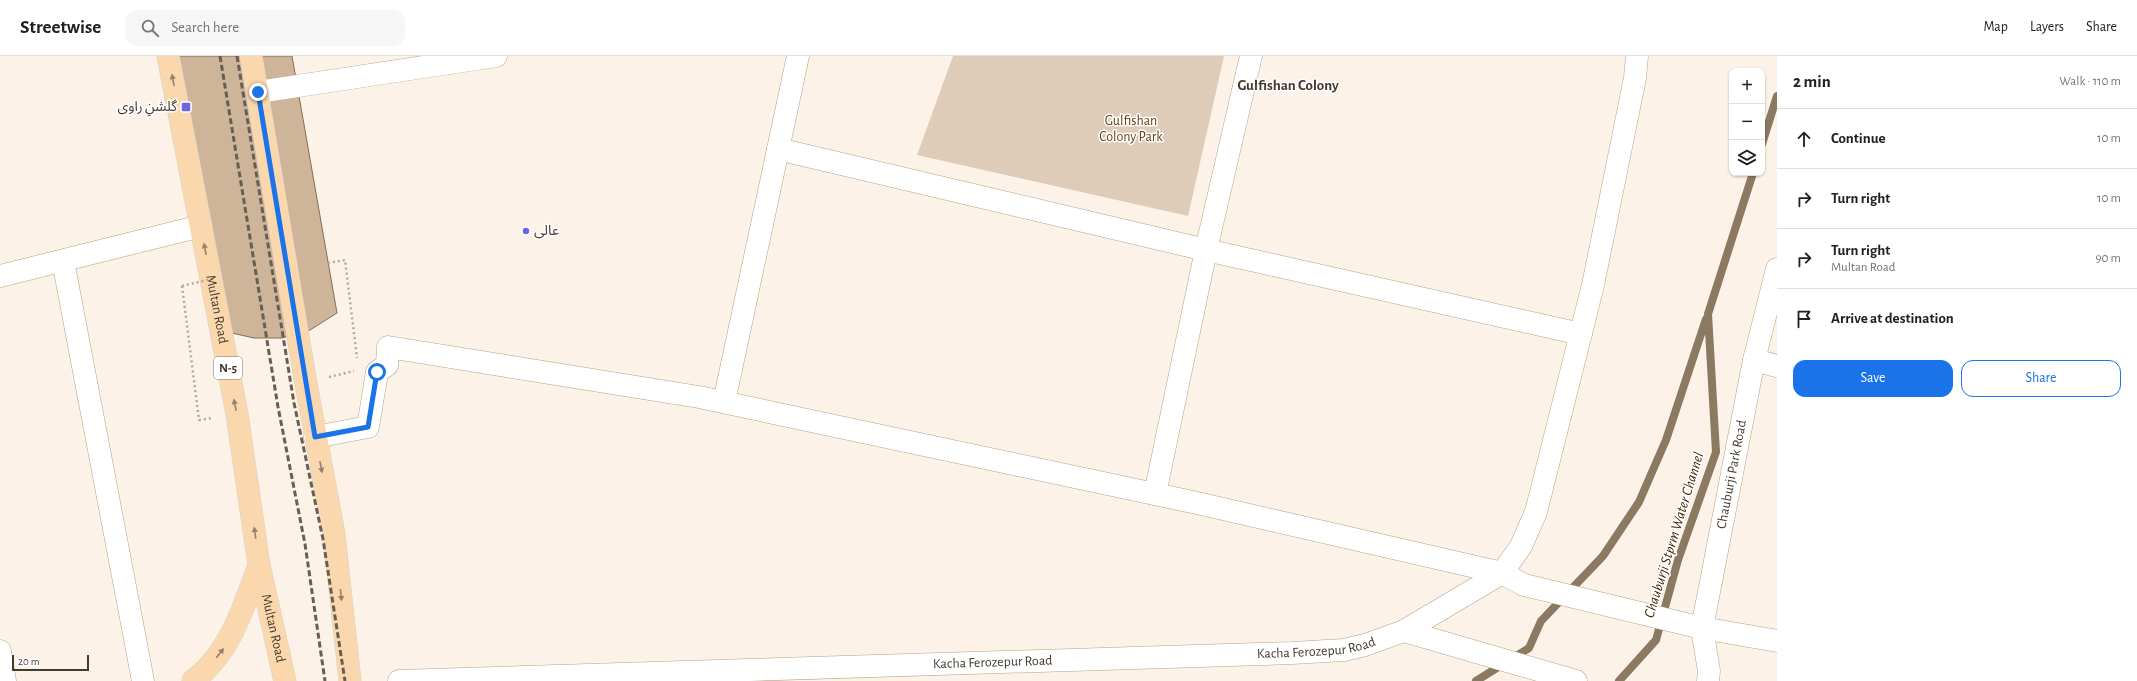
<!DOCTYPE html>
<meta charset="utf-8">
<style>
:root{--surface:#fff;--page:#f6f6f6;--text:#202124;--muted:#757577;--line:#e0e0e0;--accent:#1a73e8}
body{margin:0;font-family:"Alegreya Sans","Noto Sans Arabic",sans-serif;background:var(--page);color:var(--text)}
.controls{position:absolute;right:12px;top:12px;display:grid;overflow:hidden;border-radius:8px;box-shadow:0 1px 3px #0004}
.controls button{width:36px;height:36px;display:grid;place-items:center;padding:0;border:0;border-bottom:1px solid var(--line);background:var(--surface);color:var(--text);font:20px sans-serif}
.scale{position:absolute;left:12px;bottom:10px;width:77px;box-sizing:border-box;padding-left:4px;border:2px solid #443b30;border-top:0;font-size:11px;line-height:14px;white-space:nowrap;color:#443b30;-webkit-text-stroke:3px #fff;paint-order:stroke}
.stop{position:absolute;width:12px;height:12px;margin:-9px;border:3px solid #1a73e8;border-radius:50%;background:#fff}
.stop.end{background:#1a73e8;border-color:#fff;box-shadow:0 1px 4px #0008}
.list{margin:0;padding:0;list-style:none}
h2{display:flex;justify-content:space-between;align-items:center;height:52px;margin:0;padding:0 16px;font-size:17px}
h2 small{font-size:13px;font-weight:400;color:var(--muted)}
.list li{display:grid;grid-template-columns:26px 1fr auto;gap:12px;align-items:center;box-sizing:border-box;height:60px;padding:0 16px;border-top:1px solid var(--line)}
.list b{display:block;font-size:15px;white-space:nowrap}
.list p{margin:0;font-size:13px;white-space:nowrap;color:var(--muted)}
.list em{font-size:13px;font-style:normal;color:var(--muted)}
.actions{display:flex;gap:8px;padding:12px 16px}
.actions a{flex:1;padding:9px 0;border:1px solid var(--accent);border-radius:12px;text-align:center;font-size:14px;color:var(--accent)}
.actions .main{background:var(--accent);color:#fff}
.icon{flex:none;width:22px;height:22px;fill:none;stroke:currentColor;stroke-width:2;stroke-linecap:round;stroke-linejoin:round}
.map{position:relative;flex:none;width:1777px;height:625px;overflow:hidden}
header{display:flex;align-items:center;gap:24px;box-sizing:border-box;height:56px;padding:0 20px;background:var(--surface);border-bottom:1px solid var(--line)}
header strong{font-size:19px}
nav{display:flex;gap:22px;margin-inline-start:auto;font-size:14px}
.search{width:280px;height:36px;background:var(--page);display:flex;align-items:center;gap:10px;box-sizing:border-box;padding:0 14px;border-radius:12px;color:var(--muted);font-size:15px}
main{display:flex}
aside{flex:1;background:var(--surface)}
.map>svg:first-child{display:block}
.green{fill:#deccb8}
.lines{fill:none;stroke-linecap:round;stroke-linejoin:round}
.stream{stroke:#8c7962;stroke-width:8}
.building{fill:#ceb599;stroke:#826d55}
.minor-casing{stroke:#b7a187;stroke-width:23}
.secondary-casing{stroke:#b7a187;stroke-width:23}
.primary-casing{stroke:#d6d4d1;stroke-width:23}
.path{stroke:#b2a99e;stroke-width:2.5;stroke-dasharray:2 3;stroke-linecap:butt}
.minor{stroke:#fff;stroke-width:22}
.secondary{stroke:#fff;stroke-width:22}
.primary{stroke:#fad7ac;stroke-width:22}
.rail{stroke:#685f54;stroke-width:3;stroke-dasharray:6 3;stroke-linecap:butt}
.path-bridge{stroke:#b2a99e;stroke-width:2.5;stroke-dasharray:2 3;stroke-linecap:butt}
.oneway{fill:#968168}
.route{stroke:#1a73e8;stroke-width:5}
.poi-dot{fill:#6a67e0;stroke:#fff;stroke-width:1.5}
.labels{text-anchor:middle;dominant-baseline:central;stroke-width:3;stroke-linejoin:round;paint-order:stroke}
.shield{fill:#fff;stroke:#7c766e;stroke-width:1}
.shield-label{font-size:13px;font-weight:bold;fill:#443b30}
.poi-label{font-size:14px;fill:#443b30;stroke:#fff;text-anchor:end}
.park-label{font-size:14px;fill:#654212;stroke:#fff}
.street-label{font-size:14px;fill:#443b30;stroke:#fff}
.neighbourhood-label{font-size:15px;font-weight:bold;fill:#443b30;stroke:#fff}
.water-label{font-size:15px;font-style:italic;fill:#422803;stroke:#fff}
</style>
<header>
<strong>Streetwise</strong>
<div class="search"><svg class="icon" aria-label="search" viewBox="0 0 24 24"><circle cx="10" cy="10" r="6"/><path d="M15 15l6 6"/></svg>Search here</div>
<nav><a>Map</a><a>Layers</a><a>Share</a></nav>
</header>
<main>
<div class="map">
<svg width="1777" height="625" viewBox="0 0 1777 625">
<rect width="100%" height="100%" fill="#fcf2e7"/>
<path class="green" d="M953 0H1224L1188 160 917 99Z"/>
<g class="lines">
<path class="stream" d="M1762 88 1777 40
M1476 625 1529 592 1541 565 1603 500 1639 446 1666 384 1706 263
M1619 625 1656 584 1678 504 1716 396 1708 258 1753 117"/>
</g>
<path class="building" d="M175 0H292L337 257 310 274 282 282H254L223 275Z"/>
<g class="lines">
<defs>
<g id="minor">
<path d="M258 36 496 0"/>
<path d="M778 93 1206 194 1581 278"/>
<path d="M63 205 143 625"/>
<path d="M0 220 201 170"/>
<path d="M1754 304 1777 310"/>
<path d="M724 346 798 0"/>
<path d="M315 381 368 371 377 316 387 309 388 291 699 341 1197 447 1502 517 1524 529 1702 572 1777 585"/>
<path d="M1155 438 1206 194 1251 0"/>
<path d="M1404 575 1502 517 1521 490 1536 456 1593 229 1635 22 1637 0"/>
<path d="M0 595 5 625"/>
<path id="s1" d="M1708 625 1709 615 1702 572 1754 304 1777 213"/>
</g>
<g id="secondary">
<path id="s2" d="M399 625 1292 597 1344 594 1365 589 1404 575 1576 625"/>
</g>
<g id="primary">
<path id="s3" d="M168 0 237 358 259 509 285 625"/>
<path d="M251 0 306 328 334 478 350 625"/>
<path d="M193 625C231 596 243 552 259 509"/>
</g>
</defs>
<use href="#minor" class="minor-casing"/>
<use href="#secondary" class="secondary-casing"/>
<use href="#primary" class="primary-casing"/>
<path class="path" d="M328 207 345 204 357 302
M182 230 199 364 213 362
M329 321 354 315"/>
<use href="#minor" class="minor"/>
<use href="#secondary" class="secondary"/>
<use href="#primary" class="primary"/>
<path class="rail" d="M220 0 278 351 305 488 325 625
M237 0 294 347 323 483 345 625"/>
<path class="path-bridge" d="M182 230 215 222"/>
</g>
<defs><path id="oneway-solid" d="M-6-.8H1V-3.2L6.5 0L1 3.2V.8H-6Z"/></defs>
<g class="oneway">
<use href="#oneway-solid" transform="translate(173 24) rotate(-101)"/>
<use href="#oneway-solid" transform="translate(205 193) rotate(-101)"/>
<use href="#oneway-solid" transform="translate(235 349) rotate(-101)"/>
<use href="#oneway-solid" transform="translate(321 411) rotate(79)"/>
<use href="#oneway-solid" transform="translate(255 477) rotate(-98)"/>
<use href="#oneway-solid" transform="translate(341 539) rotate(84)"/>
<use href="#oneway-solid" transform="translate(220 597) rotate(-52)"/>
</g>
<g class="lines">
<path class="route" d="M258 36 315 381 368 371 377 316"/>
</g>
<g class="poi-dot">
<rect x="181" y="46" width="10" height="10" rx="2"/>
<circle cx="526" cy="175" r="4"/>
</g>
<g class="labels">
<rect class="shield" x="214" y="301" width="28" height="22" rx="3"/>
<g class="shield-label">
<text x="228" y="312">N-5</text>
</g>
<g class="poi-label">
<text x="177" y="51">گلشنِ راوی</text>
<text x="534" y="175" text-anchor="start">عالی</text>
</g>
<g class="park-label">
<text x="1131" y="65">Gulfishan<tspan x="1131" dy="16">Colony Park</tspan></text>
</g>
<g class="street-label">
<text stroke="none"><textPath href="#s3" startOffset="258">Multan Road</textPath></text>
<text stroke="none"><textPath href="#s1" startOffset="210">Chauburji Park Road</textPath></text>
<text stroke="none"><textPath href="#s3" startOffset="582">Multan Road</textPath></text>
<text stroke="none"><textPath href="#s2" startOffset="918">Kacha Ferozepur Road</textPath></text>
<text stroke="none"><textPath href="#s2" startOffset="594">Kacha Ferozepur Road</textPath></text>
</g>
<g class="neighbourhood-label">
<text x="1288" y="29">Gulfishan Colony</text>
</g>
<g class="water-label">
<text transform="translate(1674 479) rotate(-73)">Chauburji Stprm Water Channel</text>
</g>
</g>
</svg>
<div class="controls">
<button>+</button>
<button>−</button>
<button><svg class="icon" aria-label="layers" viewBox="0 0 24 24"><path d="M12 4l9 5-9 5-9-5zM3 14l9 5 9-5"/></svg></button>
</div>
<div class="scale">20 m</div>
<div class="stop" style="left:377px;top:316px"></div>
<div class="stop end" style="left:258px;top:36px"></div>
</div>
<aside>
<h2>2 min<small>Walk · 110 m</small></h2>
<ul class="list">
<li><svg class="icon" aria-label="ahead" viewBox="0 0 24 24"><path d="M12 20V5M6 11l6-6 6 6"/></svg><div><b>Continue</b></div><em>10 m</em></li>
<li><svg class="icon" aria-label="right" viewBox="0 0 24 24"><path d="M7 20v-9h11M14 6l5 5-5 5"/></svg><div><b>Turn right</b></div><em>10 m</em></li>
<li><svg class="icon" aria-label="right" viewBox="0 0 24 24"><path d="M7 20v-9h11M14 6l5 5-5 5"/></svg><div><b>Turn right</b><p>Multan Road</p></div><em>90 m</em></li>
<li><svg class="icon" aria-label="arrive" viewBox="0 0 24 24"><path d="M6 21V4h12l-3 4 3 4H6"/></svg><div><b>Arrive at destination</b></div></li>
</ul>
<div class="actions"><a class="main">Save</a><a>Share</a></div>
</aside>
</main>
